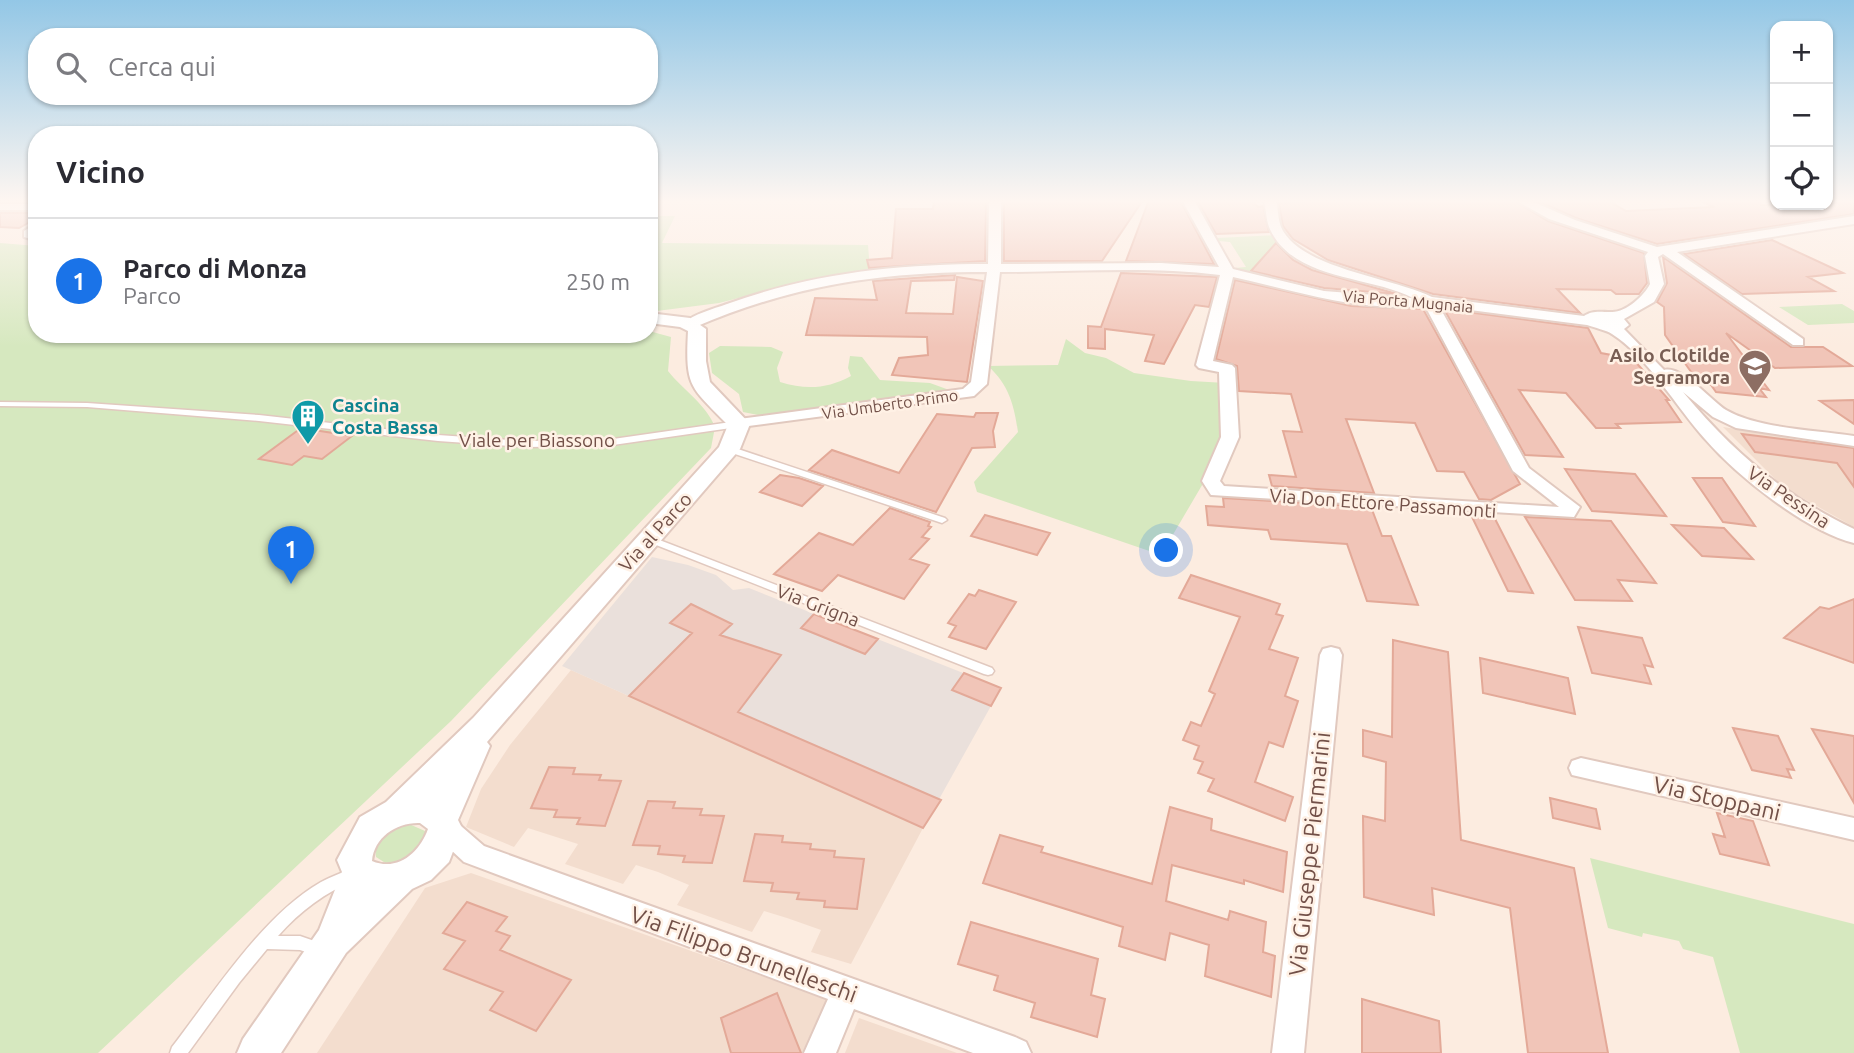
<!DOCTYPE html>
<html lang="it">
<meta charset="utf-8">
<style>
:root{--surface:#fff;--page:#f2f2f3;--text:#2b2b33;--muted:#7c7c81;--line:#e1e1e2;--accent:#1a73e8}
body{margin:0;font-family:Ubuntu,sans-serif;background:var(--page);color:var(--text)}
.controls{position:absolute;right:21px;top:21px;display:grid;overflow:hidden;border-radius:14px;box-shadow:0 2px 5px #0004}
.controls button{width:63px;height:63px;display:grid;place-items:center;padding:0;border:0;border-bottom:2px solid var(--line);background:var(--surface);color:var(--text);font:35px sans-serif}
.you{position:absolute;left:1167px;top:551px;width:24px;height:24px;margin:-18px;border:5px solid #fff;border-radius:50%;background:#1a73e8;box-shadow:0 0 0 10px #1a73e833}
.badge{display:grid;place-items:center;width:46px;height:46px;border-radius:50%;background:var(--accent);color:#fff;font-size:23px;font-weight:700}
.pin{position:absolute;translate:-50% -58px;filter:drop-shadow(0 2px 4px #0008)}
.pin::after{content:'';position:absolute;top:37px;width:24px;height:21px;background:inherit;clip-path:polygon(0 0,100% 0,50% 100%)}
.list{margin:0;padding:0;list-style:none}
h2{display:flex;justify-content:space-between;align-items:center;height:91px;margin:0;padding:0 28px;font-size:30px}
h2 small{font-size:23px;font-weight:400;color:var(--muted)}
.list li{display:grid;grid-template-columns:46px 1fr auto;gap:21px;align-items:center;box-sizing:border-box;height:126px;padding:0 28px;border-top:2px solid var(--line)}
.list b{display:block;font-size:26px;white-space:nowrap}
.list p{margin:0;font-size:23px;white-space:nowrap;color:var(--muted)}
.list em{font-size:23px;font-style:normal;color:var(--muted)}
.icon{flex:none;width:38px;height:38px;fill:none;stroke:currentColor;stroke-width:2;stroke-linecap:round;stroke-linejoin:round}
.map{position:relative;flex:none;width:1854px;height:1053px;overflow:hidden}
.search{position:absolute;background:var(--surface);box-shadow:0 2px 5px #0004;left:28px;top:28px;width:630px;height:77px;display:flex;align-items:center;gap:18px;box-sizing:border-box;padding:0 24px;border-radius:28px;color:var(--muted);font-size:26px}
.panel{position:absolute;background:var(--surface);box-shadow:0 2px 5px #0004;left:28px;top:126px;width:630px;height:217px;border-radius:28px}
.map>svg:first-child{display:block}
.residential{fill:#f3ddce}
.industrial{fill:#eae0db}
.green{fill:#d6e8bf}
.building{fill:#f1c5b8;stroke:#e3a998;stroke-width:2}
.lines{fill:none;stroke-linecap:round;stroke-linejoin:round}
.service-casing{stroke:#e1c9bf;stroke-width:3}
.minor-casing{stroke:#e1c9bf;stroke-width:4}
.tertiary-casing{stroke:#e1c9bf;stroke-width:4}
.service{fill:#fff;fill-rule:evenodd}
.minor{fill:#fff;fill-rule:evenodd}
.tertiary{fill:#fff;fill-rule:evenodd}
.labels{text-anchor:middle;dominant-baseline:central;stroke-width:5;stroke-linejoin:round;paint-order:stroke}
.far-street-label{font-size:16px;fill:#725048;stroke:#fff1e5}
.education-label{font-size:19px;font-weight:bold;fill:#785e54;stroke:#fff1e5;text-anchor:end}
.culture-label{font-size:19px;font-weight:bold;fill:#0d838f;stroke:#fff1e5;text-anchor:start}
.street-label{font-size:19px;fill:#725048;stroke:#fff1e5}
.near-street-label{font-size:23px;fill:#725048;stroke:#fff1e5}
</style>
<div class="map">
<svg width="1854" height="1053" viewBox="0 0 1854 1053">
<rect width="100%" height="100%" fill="#fcece0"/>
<path class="residential" d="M1723 427 1854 447V527L1783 487Z
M571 670 923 828 851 964 811 952 821 930 787 918 764 911 752 932 677 905 689 885 658 872 636 865 623 884 565 864 578 844 528 828 514 847 466 827 481 789 510 745Z
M471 873 827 999 802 1053H317L425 888Z
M859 1018 957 1053H845Z"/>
<path class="industrial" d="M652 557 688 565 716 575 733 590 749 588 1001 688 923 828 562 666Z"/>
<path class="green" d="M649 216H675L662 243 868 245 870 270 816 278 719 303 649 312Z
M1275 235 1296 257 1270 251 1247 277 1238 274 1235 268 1246 267 1230 242 1219 241 1217 238Z
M0 243 37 246V334H649V331L671 337 668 371C683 390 706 404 715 427L711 448 451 721 98 1053H0Z
M1842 304 1854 311V323L1808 325 1779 307Z
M1066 339 1085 353 1106 358 1134 373 1191 381 1226 383 1237 404 1239 438 1208 475 1161 555 977 492 974 482 1018 432C1014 405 1009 385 988 366L1058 365Z
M720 346 771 347 783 352 777 368 780 382C806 390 827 389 851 376L848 368 850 356 862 357 880 380 930 383 952 391 763 416 743 412 739 394 712 373 709 353Z
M409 824 425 831 426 842 402 863 387 864 376 857C373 836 393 829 409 824Z
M1590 858 1854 924V1053H1740L1713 957 1683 949 1679 941 1643 933 1642 937 1608 928Z"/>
<path class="building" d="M934 200 986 201 985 261 869 268 867 260 892 258 896 209H933Z
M1004 200H1143L1102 261H1004Z
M1149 200H1180L1214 264 1126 261Z
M1197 200H1251L1258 207 1263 206 1269 232 1216 234Z
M1316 200H1513L1548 221 1644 253 1647 283 1639 294H1616L1611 290 1557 289 1580 313 1433 294 1328 260 1293 239 1283 226 1279 204Z
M1536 200H1607L1626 211 1714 207 1699 200H1761V205H1828V200H1854V214L1657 244 1576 218Z
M0 213H37V218L19 228 0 227Z
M1772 240 1843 273 1808 277 1834 291 1742 294 1684 254Z
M1276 243 1293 260 1312 270 1397 294 1324 288 1251 271Z
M1663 257 1791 347H1823L1852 366 1775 368 1726 333 1769 390 1759 388 1766 397 1716 392 1711 385 1699 383 1665 335 1664 307 1657 302 1667 283Z
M1121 273 1217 277 1209 307 1195 305 1164 364 1145 361 1154 335 1105 329V349L1088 348V326L1101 327Z
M955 275 954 280 911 281 906 313 953 314 957 277 983 281 967 382 892 375 899 358 928 355 927 337 806 335 815 298 877 300 873 281Z
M1235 280 1351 306 1423 309 1520 484 1491 500 1479 499 1464 472 1437 471 1415 423 1346 419 1374 493 1272 486 1269 475 1296 477 1283 431 1302 432 1291 394 1239 391 1237 366 1216 359Z
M1444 309 1588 328 1601 353 1633 359 1669 400H1666L1681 422 1616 424 1620 428H1596L1566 393 1519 390 1563 457 1525 455Z
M1854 400V424L1820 401Z
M976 413H998L993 431 995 447 972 448 936 512 809 470 832 450 899 473 937 414 974 417Z
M301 428 352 436 322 459 304 456 292 465 259 459Z
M1742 434 1854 448V487L1837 463 1755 452Z
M1565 469 1635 474 1666 516 1592 511Z
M780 475 799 478 823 486 802 506 760 492Z
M1693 478H1722L1755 526 1723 522Z
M1223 498 1371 507 1382 536H1391L1418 605 1367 601 1347 544 1271 539 1268 530 1208 525 1206 506 1224 507Z
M890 508 930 522 928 526 931 527 922 537 929 539 910 559 929 565 904 599 838 575 822 591 774 574 819 533 853 545Z
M1470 513 1493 515 1533 593 1508 591Z
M985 515 1050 533 1037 555 971 536Z
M1525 517 1611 521 1656 583 1618 580 1632 601 1575 600Z
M1672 525 1724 528 1753 559 1702 556Z
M1191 575 1280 604 1276 614 1283 616 1269 649 1298 658 1285 696 1298 701 1283 747 1269 742 1255 782 1293 797 1285 821 1208 791 1214 779 1198 773 1203 762 1194 759 1199 746 1183 740 1191 722 1201 726 1215 694 1209 691 1240 617 1179 598Z
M979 590 1016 602 986 649 949 637 956 626 948 623 969 594 975 596Z
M1854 599V663L1784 638 1820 607 1829 609Z
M691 604 732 624 720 635 781 655 738 712 941 800 923 828 629 696 692 633 670 623Z
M814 614 878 639 865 654 801 628Z
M1578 627 1642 638 1653 667 1644 665 1651 684 1592 673Z
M1393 640 1448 652 1461 840 1574 868 1608 1053H1528L1510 908 1432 888 1434 915 1364 897 1363 816 1385 821 1386 762 1363 756V730L1392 737Z
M1480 658 1568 678 1575 714 1483 693Z
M964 673 1001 688 991 706 952 690Z
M1733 728 1778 736 1794 770 1787 769 1791 778 1752 770Z
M1812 729 1854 736V803L1829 759Z
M549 767 575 768 573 774 601 775 599 780 621 781 605 826 577 824 580 818 554 817 557 810 531 808Z
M1550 798 1596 809 1600 829 1553 818Z
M648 801 675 802 673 808 702 809 700 815 724 816 712 863 683 862 685 856 658 854 660 846 633 845Z
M1170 807 1212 819 1211 830 1287 852 1283 892 1244 880V884L1172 865 1166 901 1228 920 1230 911 1266 922 1263 952 1275 956 1271 997 1205 976 1209 945 1170 933 1165 960 1119 946 1123 927 983 883 1000 835 1043 847 1041 852 1152 884Z
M1717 813 1753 821 1769 865 1720 854 1713 834 1725 837Z
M755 834 783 836 782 842 811 844 810 849 835 851 834 857 864 859 857 909 824 907 825 901 797 899 799 893 771 891 773 883 744 881Z
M467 902 507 917 496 931 510 936 500 950 571 980 536 1031 490 1010 503 992 444 969 465 941 443 933Z
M971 922 1098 959 1091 995 1105 999 1097 1037 1031 1017 1035 1003 994 990 998 976 958 964Z
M777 993 801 1053H731L721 1018Z
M1362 999 1439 1021 1441 1053H1362Z"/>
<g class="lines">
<defs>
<path id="service" d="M0 402 87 403 259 415 438 435 526 441 606 440 738 421 742 424 738 427 606 446 526 447 438 441 259 421 87 407 0 406Z
M729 446 945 518 947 520 942 523 726 451 725 449 726 447Z
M649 536 992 668 994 671 992 674 988 675 984 674 646 541 644 539 646 537Z
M351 869 356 871 358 875 356 879C325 893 301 910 278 936H300L323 944 325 949 323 954 318 956 300 950 267 949 239 983 188 1053H170L172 1047C213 994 263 915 321 882 330 877 341 873 351 869Z"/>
<path id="minor" d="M989 200H1001V264L1161 263 1219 267 1182 200H1194L1233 269 1324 291 1413 298C1369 275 1292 281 1269 227 1266 219 1266 208 1264 200H1276C1278 208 1278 219 1281 227 1300 269 1392 277 1432 297L1584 316C1593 310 1600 312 1611 312 1625 313 1644 296 1650 284L1645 256 1648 252 1549 219 1515 200H1529L1575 220 1657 247 1854 216V224L1677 252 1803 339V345H1793L1663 254 1658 257 1664 284 1654 302 1624 319 1629 325 1624 329 1664 370C1682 365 1711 401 1726 410 1759 429 1816 430 1854 436V446L1736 428 1713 417 1683 392C1732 451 1784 496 1854 529V543C1806 531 1737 476 1705 439 1678 409 1645 354 1612 334 1606 330 1595 328 1587 325L1439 306 1529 468 1580 507 1574 517 1211 495 1202 481 1221 437 1219 372 1199 368 1196 365 1220 275C1148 266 1073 272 1000 272L987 384 974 396 733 428 731 424 733 420 739 419 963 389 971 382 987 272C881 272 793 285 695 327L690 328 683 324C693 314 713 309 727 304 812 273 898 264 988 264ZM1233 277C1297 291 1358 312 1425 306L1513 471 1559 507 1224 486 1220 481 1239 437 1235 368 1232 365 1213 361Z
M0 204H37V210H0Z
M1331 647 1339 649 1342 655 1304 1053H1272L1320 655 1323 649Z
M1581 758 1854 818V840L1572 775 1569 768 1572 761Z
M445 817 454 820 484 846 1015 1037 1026 1042 1031 1053H973L854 1009 836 1053H804L828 999 464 862 436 836 432 828 436 820Z"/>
<path id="tertiary" d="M37 223V241L24 237V231Z
M649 313 690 318 706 329V361L710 382 750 424 740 449 487 742 490 746 458 820 462 828 449 862 431 880 412 889 346 953 281 1053H237L243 1039 319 930 342 872 337 860 360 817 386 802 473 718 719 447 728 425C690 386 685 388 688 331L680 327 649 323ZM420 823 428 829C420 852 398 872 372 861 374 837 397 822 420 823Z"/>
</defs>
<use href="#service" class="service-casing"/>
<use href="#minor" class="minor-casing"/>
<use href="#tertiary" class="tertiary-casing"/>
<use href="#service" class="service"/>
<use href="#minor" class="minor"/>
<use href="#tertiary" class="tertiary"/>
</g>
<linearGradient id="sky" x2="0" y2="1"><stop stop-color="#93c7e6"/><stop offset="0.58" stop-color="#fef6f1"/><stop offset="1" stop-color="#fef6f1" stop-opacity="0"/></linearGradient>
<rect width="1854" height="347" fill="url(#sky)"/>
<defs>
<symbol id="school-pin" viewBox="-11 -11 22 30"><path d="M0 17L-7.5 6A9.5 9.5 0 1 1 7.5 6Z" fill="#8d6e63" stroke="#fff1e5"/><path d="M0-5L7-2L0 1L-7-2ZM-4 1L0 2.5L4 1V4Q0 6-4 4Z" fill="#fff"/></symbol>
<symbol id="building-pin" viewBox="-11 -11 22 30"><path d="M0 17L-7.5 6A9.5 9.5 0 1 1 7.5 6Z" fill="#0f9aa8" stroke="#fff1e5"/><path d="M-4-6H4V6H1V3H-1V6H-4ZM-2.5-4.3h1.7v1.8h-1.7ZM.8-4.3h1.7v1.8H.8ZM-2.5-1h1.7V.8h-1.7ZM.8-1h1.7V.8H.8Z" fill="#fff"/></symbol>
</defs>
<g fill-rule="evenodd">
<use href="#school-pin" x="1736" y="347" width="38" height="52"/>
<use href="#building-pin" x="289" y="397" width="38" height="52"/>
</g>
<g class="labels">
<g class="far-street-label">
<text transform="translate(1408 301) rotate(5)">Via Porta Mugnaia</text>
<text transform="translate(890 404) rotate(-8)">Via Umberto Primo</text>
</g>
<g class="education-label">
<text x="1730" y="355">Asilo Clotilde<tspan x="1730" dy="22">Segramora</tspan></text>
</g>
<g class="culture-label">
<text x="332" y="405">Cascina<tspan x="332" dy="22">Costa Bassa</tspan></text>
</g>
<g class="street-label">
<text x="537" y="440">Viale per Biassono</text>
<text transform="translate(1789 497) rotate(34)">Via Pessina</text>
<text transform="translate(1383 503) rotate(4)">Via Don Ettore Passamonti</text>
<text transform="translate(655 532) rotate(-48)">Via al Parco</text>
<text transform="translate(818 605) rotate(21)">Via Grigna</text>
</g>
<g class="near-street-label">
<text transform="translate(1717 798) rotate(13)">Via Stoppani</text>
<text transform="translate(1309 854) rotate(-84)">Via Giuseppe Piermarini</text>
<text transform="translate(744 954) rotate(20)">Via Filippo Brunelleschi</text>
</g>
</g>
</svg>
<div class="controls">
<button>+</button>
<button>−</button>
<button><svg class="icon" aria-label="locate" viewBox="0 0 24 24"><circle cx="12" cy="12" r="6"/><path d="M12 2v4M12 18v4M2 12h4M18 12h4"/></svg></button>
</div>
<div class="you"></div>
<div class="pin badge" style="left:291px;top:584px">1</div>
<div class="search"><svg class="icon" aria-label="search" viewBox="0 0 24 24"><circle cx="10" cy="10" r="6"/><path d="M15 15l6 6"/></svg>Cerca qui</div>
<section class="panel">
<h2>Vicino<small></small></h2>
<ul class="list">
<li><span class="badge">1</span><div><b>Parco di Monza</b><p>Parco</p></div><em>250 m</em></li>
</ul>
</section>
</div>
